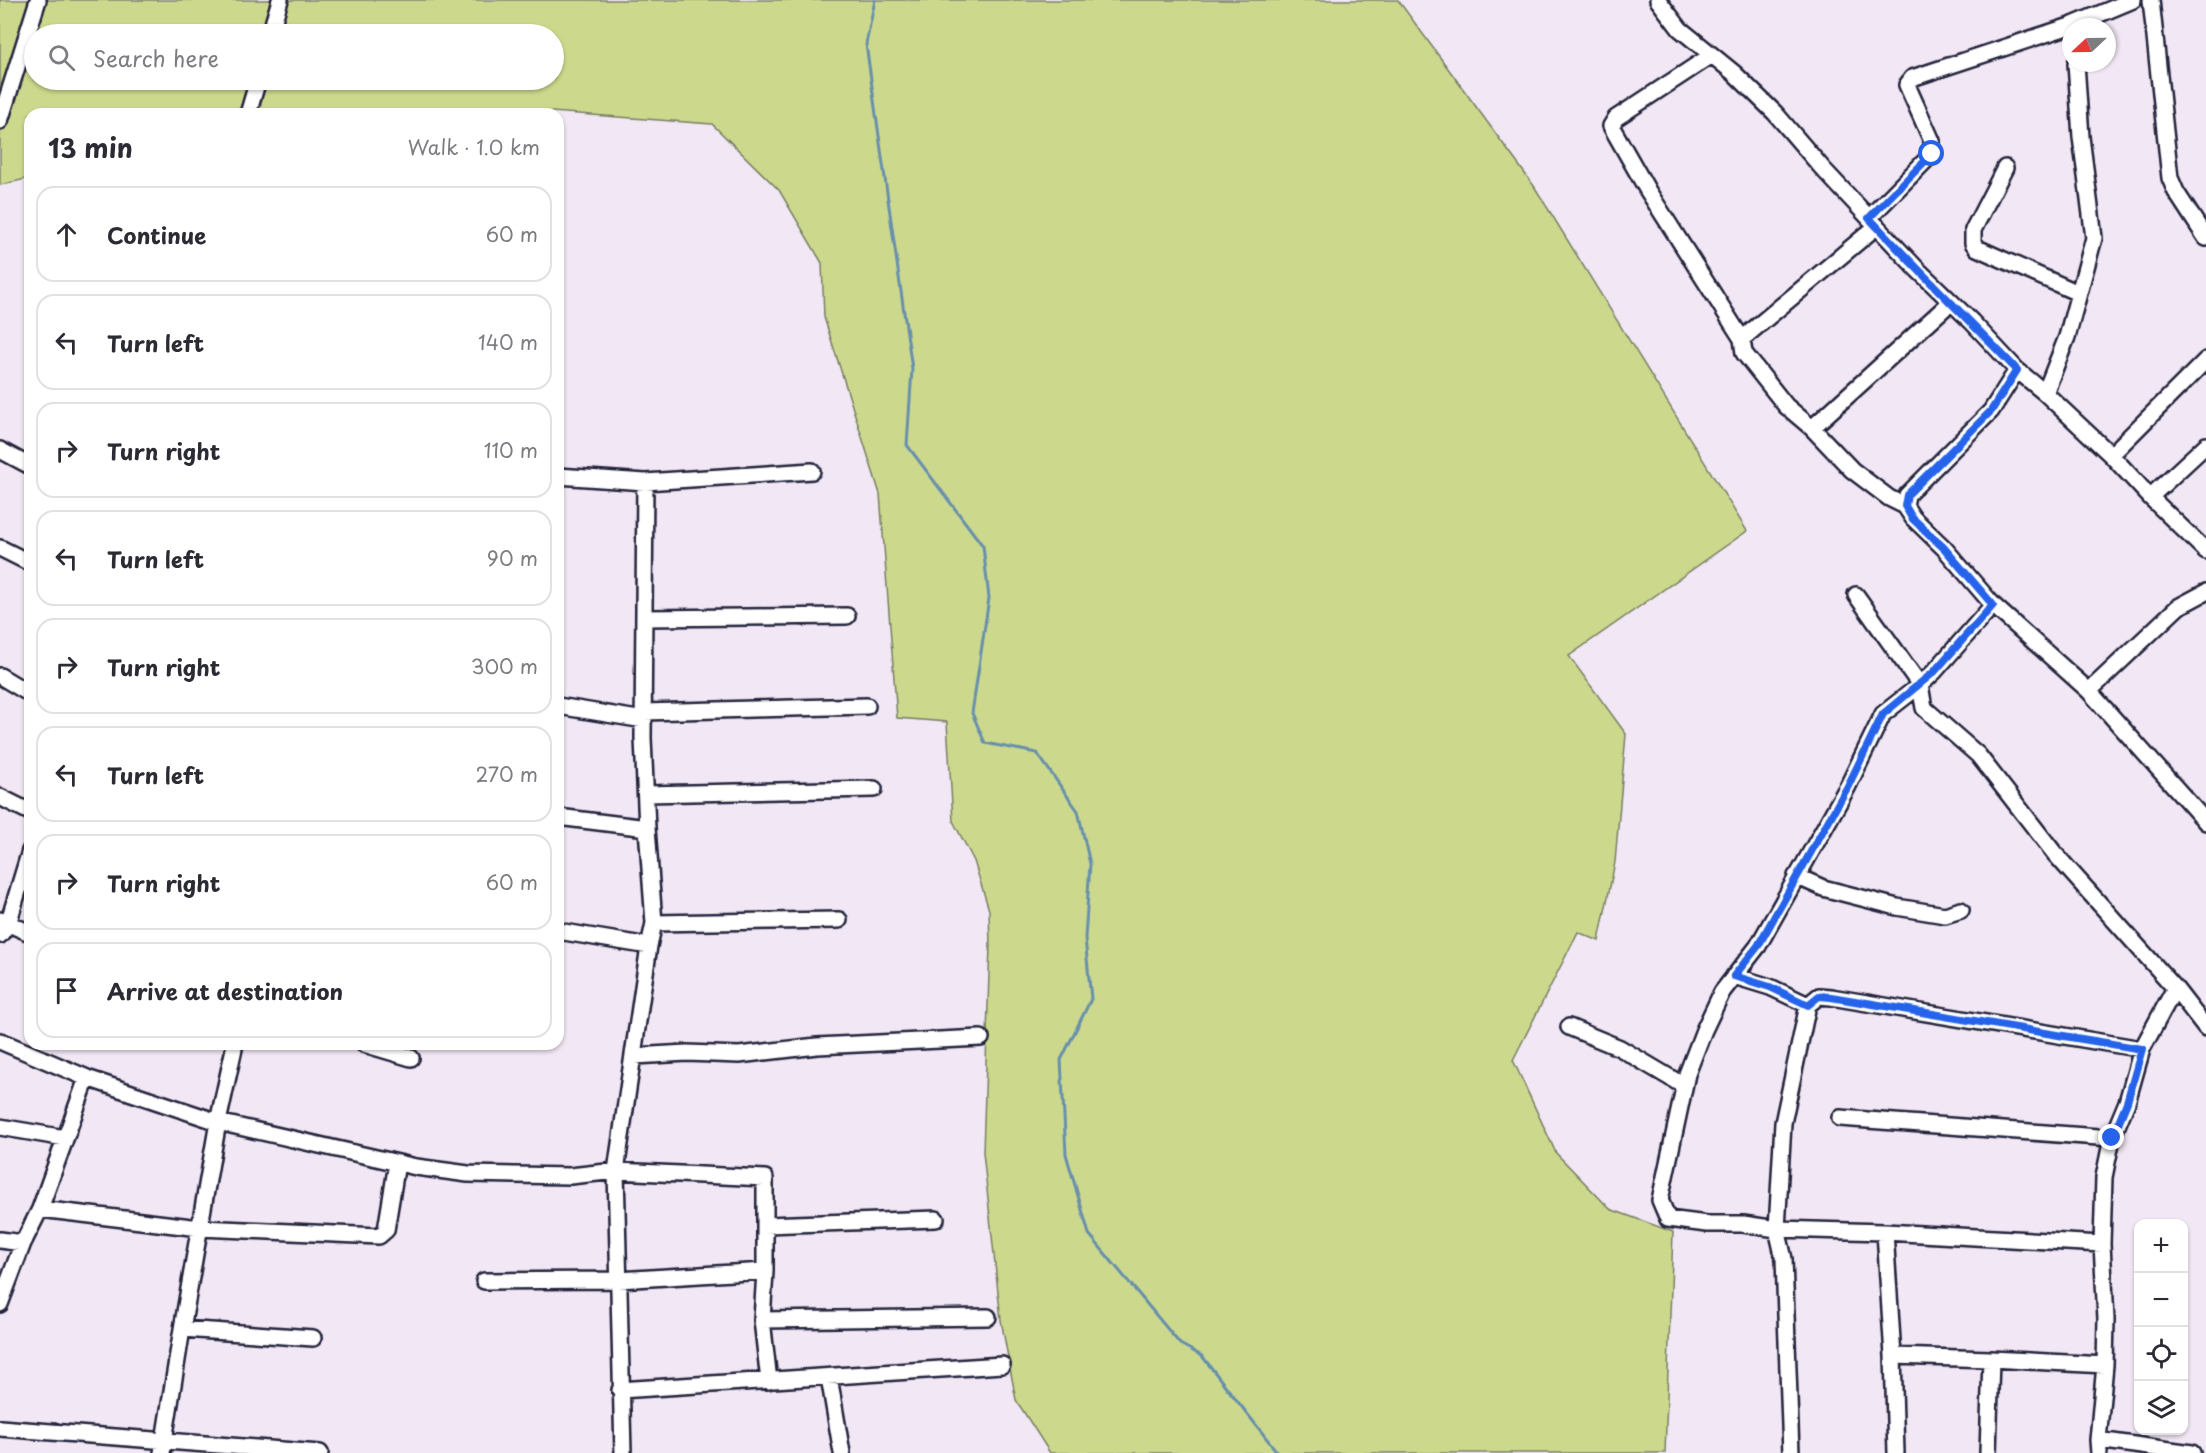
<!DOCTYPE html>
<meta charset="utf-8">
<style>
:root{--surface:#fff;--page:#f2f2f3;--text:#2b2b33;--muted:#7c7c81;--line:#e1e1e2}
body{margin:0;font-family:"Playpen Sans",sans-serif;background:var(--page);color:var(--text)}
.controls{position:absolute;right:18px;bottom:18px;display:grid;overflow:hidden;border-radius:12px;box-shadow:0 2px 4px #0004}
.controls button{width:54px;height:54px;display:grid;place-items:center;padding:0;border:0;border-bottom:2px solid var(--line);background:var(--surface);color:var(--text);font:30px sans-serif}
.compass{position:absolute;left:2062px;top:18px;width:54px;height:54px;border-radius:50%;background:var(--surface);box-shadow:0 2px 4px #0004;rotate:248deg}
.stop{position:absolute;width:18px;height:18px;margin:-14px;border:4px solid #2563eb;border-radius:50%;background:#fff}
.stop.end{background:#2563eb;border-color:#fff;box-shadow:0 2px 6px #0008}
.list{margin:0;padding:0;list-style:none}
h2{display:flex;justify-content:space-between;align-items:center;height:78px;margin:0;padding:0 24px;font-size:26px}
h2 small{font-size:20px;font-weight:400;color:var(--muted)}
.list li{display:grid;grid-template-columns:39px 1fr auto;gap:18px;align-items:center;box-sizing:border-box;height:96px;margin:0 12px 12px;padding:0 12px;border:2px solid var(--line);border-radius:18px}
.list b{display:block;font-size:22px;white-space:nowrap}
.list em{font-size:20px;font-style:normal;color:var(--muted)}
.icon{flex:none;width:33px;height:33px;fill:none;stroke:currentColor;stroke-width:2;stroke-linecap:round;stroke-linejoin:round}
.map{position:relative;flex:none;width:2206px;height:1453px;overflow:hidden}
.search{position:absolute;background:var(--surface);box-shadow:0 2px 4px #0004;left:24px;top:24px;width:540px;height:66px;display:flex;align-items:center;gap:15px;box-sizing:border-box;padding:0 21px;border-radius:33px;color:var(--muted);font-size:22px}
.panel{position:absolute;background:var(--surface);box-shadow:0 2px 4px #0004;left:24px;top:108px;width:540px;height:942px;border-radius:18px}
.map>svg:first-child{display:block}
.green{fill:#ccd98d;stroke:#777e64;stroke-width:1.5;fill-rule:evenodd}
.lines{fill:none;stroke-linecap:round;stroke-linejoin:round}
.stream{stroke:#678fac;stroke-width:3}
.minor-casing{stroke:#22223b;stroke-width:20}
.minor{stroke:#fff;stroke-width:15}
.route{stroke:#2563eb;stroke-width:8}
</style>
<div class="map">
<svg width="2206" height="1453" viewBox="0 0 2206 1453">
<rect width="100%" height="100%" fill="#f2e7f4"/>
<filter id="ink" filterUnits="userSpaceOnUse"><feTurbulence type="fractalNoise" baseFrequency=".0167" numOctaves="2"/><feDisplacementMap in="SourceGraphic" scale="12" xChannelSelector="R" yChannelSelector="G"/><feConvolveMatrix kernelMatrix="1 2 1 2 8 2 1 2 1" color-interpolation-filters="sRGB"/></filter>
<g filter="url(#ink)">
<path class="green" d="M0 0H1398L1534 186 1747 531 1569 656 1626 734 1615 862 1599 941 1578 932 1513 1060 1556 1153 1610 1209 1673 1232 1665 1453H1050L1016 1400 1001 1320 983 1152 990 945 989 910 974 861 953 821 947 722 897 718 880 494 824 317 822 263 779 190 712 124 525 110 467 114H30V178L0 185ZM34 34H554V80H34Z"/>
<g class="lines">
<path class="stream" d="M875 0 866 44 912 369 907 445 983 546 989 598 972 713 985 743 1037 753 1078 811 1090 864 1085 938 1091 999 1061 1060 1066 1154 1089 1234 1180 1344 1202 1356 1278 1453"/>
<defs>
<path id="minor" d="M1658 0 1680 29 1734 73 1775 113 1823 169 1917 269 1972 322 2017 370 2045 393 2111 455 2150 497 2206 445
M2151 0 2170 178 2176 192 2206 238
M270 34 280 0
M1712 55 1616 118 1611 126 1648 191 1742 339
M248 114 258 80
M0 121 38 0
M2005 168 1973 230V243L1977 248 2078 293
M1869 218 1932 154V141L1907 85 1912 78 2073 25 2133 0
M1877 226 1742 339 1744 353 1786 406 1812 428 1852 470 1889 498 1905 506
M2017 370 1991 411 1907 495 1905 506 1913 518 1944 548 1993 605 2089 691 2206 822
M2045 393 2067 337 2094 238 2081 137 2076 63
M1812 428 1951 302
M0 450 30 466
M2111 455 2206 360
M558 476 645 482 812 471
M645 482 643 738 647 828 654 923 649 946 616 1171 765 1178V1271L762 1320 769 1381
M2150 497 2206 551
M0 548 30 563
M1856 595 1920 685 1883 714 1848 786 1758 946 1722 992 1704 1030 1687 1074 1660 1200 1668 1219 1707 1224H1743L1777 1229 1885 1232 2102 1244
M1993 605 1934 672 1920 685 1924 708 1978 755 2055 854 2175 988 2206 1028
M645 618 847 616
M0 676 30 694
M2089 691 2178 607 2206 592
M558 706 644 720
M644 712 867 706
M646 794 874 789
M0 797 30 812
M558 817 647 828
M1796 876 1823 888 1897 907 1945 915 1961 910
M0 920 30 933
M654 923 839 920
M558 931 649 946
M0 935 8 924 30 851
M1734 976 1770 987 1808 1005
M1569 1027 1620 1048 1684 1086
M0 1041 87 1078
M364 1044 411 1058
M634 1056 687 1053 739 1055 817 1046 981 1038
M1840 1118 2112 1138
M0 1127 65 1138
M40 1209 200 1228 379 1236 386 1230 397 1163
M765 1225 936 1219
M1885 1232 1893 1356 1991 1359 1988 1453
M0 1240 23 1243
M484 1281 618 1280 765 1271
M0 1304 23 1243 40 1209 87 1078 218 1122 416 1167 468 1174 570 1176 616 1171 623 1453
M762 1320 988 1317
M182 1329 313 1338
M1893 1356 1896 1453
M1991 1359 2105 1365
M829 1377 842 1453
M620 1390 1002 1365
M0 1428 320 1453
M2098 1440 2192 1453
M162 1453 182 1329 218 1122 235 1044
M1791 1453 1784 1259 1777 1229 1783 1123 1808 1005 1819 996 1831 997 2142 1049
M2099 1453 2098 1440 2105 1365 2106 1319 2102 1244 2104 1177 2112 1138 2127 1102 2142 1049 2175 988"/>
</defs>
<use href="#minor" class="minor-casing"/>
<use href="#minor" class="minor"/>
</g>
</g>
<g class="lines" filter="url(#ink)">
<path class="route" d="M1932 154 1869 218C1917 270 1968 319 2017 370L1991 411 1907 495 1905 506 1912 518 1944 548 1993 605 1934 672 1883 714 1848 786 1758 946 1734 976 1770 987 1808 1005 1819 996 1831 997 2142 1049 2127 1102 2112 1138"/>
</g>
</svg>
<div class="controls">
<button>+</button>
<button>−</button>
<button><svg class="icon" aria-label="locate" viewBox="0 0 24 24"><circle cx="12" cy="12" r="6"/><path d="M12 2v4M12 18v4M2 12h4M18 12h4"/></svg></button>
<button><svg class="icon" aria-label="layers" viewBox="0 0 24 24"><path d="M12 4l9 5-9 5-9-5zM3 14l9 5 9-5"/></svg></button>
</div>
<svg class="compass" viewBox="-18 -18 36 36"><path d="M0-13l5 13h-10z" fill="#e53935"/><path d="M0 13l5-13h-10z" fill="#7c7c81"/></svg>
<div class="stop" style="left:1932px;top:154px"></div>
<div class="stop end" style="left:2112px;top:1138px"></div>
<div class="search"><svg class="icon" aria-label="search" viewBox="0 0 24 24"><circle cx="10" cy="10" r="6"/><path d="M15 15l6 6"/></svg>Search here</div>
<section class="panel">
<h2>13 min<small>Walk · 1.0 km</small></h2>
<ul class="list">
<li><svg class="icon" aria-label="ahead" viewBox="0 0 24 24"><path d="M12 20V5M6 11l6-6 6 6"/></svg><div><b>Continue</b></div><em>60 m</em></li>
<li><svg class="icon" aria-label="left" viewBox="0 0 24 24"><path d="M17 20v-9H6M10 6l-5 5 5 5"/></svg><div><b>Turn left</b></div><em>140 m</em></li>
<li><svg class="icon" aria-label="right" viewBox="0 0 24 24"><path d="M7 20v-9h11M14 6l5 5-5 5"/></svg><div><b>Turn right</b></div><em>110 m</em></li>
<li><svg class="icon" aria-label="left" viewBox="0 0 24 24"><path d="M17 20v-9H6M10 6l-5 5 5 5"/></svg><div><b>Turn left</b></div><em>90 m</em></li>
<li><svg class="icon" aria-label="right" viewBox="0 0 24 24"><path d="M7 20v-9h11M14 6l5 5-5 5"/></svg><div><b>Turn right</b></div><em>300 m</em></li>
<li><svg class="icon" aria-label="left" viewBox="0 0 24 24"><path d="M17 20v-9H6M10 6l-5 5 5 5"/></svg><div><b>Turn left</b></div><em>270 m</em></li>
<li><svg class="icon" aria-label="right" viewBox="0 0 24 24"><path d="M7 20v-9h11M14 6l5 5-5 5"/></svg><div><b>Turn right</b></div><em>60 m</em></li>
<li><svg class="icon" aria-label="arrive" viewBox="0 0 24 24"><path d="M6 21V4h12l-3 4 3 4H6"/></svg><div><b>Arrive at destination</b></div></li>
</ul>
</section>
</div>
